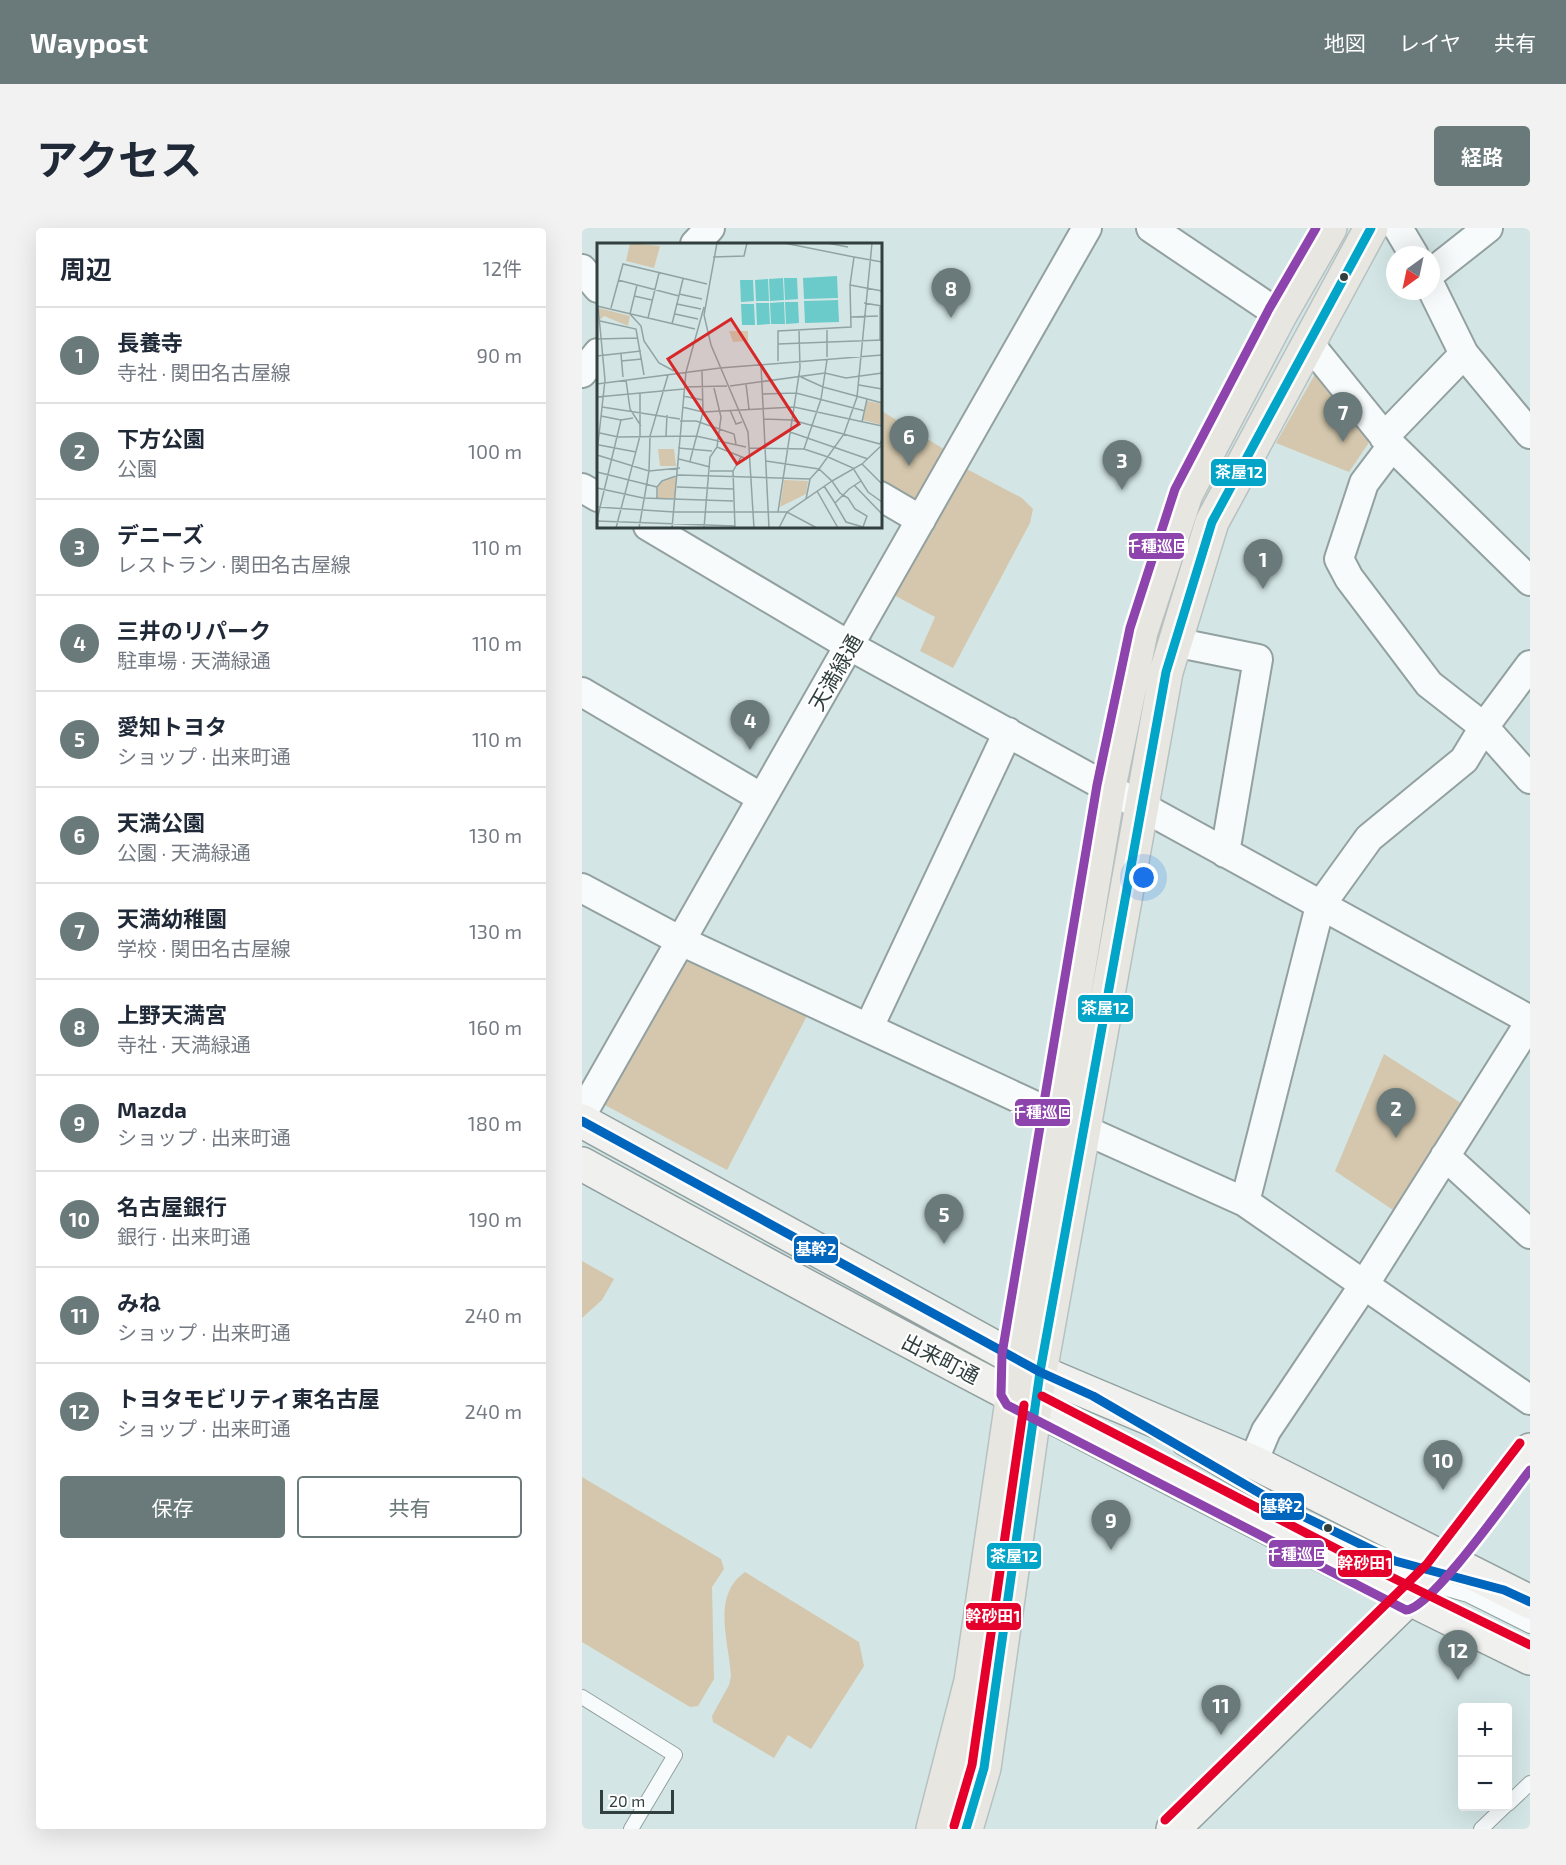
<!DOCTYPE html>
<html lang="ja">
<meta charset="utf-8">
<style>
:root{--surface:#fff;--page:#f2f2f3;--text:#1f2937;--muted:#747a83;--line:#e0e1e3;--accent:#6a7979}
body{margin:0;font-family:"Exo 2","Noto Sans JP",sans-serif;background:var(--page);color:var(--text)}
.controls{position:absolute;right:18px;bottom:18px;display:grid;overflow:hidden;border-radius:6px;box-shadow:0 6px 24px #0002}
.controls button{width:54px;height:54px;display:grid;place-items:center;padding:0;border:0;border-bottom:2px solid var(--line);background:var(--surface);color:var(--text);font:30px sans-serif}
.compass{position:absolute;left:804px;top:18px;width:54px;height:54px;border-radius:50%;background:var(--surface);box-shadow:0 6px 24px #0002;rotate:213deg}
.scale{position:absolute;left:18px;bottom:15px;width:74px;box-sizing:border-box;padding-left:6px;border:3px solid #313f3f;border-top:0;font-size:16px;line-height:21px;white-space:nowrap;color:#313f3f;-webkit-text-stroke:4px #fff;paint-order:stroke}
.you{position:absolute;left:562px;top:650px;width:21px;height:21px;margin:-15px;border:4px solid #fff;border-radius:50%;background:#1a73e8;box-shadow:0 0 0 9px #1a73e833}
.badge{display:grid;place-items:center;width:39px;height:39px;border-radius:50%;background:var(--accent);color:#fff;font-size:20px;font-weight:700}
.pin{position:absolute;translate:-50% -50px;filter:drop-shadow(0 2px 3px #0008)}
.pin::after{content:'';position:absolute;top:32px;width:21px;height:18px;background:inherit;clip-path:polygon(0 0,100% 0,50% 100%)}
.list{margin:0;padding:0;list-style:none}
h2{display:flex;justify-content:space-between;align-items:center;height:78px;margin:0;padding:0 24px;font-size:26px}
h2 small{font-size:20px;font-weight:400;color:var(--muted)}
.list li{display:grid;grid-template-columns:39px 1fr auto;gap:18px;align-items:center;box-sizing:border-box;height:96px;padding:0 24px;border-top:2px solid var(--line)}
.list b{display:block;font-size:22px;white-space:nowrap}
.list p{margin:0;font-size:20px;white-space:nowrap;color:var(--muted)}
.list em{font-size:20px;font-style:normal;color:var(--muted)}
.actions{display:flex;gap:12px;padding:18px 24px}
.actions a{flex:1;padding:14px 0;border:2px solid var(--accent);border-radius:6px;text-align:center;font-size:21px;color:var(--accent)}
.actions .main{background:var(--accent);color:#fff}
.map{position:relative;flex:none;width:948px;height:1601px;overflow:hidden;border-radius:6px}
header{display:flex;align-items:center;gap:36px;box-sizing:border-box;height:84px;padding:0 30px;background:var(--accent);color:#fff}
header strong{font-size:28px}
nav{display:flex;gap:33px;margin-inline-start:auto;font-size:21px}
.intro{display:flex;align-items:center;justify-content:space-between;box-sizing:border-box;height:144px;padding:0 36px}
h1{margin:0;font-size:42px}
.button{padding:15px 27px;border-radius:6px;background:var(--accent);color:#fff;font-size:21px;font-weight:700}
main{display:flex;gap:36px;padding:0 36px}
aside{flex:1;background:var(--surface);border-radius:6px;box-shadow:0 6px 24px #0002}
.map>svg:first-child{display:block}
.green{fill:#d4c7ad}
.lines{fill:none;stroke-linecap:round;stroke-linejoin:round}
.lane-casing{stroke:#92a1a0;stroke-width:16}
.street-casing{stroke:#92a1a0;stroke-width:32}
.secondary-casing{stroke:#92a1a0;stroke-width:36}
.primary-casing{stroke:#b7c1c1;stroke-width:36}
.lane{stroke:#f8fbfb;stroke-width:14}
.street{stroke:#f8fbfb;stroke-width:28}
.secondary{stroke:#f0f0ee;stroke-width:33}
.primary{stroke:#e8e6e0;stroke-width:33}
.bus-1-casing{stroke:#fff;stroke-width:14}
.bus-2-casing{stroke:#fff;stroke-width:14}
.bus-3-casing{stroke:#fff;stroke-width:14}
.bus-4-casing{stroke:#fff;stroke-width:14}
.bus-1{stroke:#02a4c7;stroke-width:9}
.bus-2{stroke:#0065bd;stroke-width:9}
.bus-3{stroke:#8e44ad;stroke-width:9}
.bus-4{stroke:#e4002b;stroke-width:9}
.bus-dot{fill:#313f3f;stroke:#fff;stroke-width:2}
.labels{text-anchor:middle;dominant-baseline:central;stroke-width:4.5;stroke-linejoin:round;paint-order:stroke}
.street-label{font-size:21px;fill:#313f3f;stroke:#fff}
.inset-road{fill:none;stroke:#92a3a3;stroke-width:1.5}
.view{fill:#d62828;fill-opacity:0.15;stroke:#d62828;stroke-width:3}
.inset-edge{fill:none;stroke:#313f3f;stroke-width:3}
.line-badge{stroke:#fff;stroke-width:2}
.badge-label{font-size:16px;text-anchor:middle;font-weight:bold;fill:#fff}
</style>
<header>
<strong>Waypost</strong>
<nav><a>地図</a><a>レイヤ</a><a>共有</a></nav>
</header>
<div class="intro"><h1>アクセス</h1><a class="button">経路</a></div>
<main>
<aside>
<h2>周辺<small>12件</small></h2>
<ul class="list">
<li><span class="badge">1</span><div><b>長養寺</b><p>寺社 · 関田名古屋線</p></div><em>90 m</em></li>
<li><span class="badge">2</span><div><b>下方公園</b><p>公園</p></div><em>100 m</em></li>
<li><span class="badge">3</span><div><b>デニーズ</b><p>レストラン · 関田名古屋線</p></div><em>110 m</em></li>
<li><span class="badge">4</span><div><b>三井のリパーク</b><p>駐車場 · 天満緑通</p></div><em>110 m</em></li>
<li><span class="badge">5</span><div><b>愛知トヨタ</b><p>ショップ · 出来町通</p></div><em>110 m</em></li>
<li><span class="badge">6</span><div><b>天満公園</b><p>公園 · 天満緑通</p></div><em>130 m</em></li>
<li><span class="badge">7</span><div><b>天満幼稚園</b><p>学校 · 関田名古屋線</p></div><em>130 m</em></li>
<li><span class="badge">8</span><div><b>上野天満宮</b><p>寺社 · 天満緑通</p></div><em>160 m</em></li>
<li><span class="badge">9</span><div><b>Mazda</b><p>ショップ · 出来町通</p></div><em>180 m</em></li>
<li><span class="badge">10</span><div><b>名古屋銀行</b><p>銀行 · 出来町通</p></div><em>190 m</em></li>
<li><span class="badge">11</span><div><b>みね</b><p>ショップ · 出来町通</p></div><em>240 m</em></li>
<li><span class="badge">12</span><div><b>トヨタモビリティ東名古屋</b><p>ショップ · 出来町通</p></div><em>240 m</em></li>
</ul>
<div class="actions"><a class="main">保存</a><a>共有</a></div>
</aside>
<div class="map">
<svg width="948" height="1601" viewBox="0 0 948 1601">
<rect width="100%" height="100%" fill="#d3e6e5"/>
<path class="green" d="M736 141 791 196 786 216 767 244 694 215Z
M298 182 365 223 336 275 299 253Z
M381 239 440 270 451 281 448 295 371 440 338 423 353 389 310 366Z
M116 730 228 782 145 942 21 876 103 734Z
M802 826 882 877 814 984 753 943Z
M0 1033 32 1051 20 1072 0 1090Z
M0 1249 139 1331 142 1341 130 1359 132 1451 116 1478 108 1479 0 1414Z
M163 1344 277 1414 282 1438 229 1521 206 1507 192 1530 131 1494 130 1488 147 1457 149 1448C147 1413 129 1368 163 1344Z"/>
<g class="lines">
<defs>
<path id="lane" d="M598 1219C679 1265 761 1319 852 1343
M799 1342 886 1367 948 1398
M0 1469 93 1527 49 1601
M926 1576 948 1555
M899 1601 923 1578"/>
<path id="street" d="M569 0 698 87
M816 0 832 27
M113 16 128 0
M0 41 16 60
M849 45 906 0
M849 59 882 126 948 206
M726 114 810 218 948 353
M0 145 16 125
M802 209 882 126
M810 218 782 255 757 331 767 350 847 456 902 499 948 551
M0 260 16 269
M298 268 339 292
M66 298 268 418 948 792
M592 414 676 431 643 625
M0 464 180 570
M0 660 99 713 473 887
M287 799 426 504
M0 886 505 0
M503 902 663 974 948 1172
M863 928 948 1006
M663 974 738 678 787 610 882 532 902 499 948 437
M671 1234 684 1203 782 1057 948 794"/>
<path id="secondary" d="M0 893 458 1144 671 1234 948 1374
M0 936C312 1108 628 1274 948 1430
M591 1601 854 1344 948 1222"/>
<path id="primary" d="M351 1601 389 1453 431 1166 432 1128 527 559 559 404 604 266 698 87 748 0
M384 1601 402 1540 458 1144 584 444 630 294 789 0"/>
</defs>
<use href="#lane" class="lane-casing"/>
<use href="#street" class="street-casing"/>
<use href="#secondary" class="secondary-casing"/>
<use href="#primary" class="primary-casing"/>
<use href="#lane" class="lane"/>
<use href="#street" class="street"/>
<use href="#secondary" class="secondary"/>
<use href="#primary" class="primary"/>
<defs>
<path id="bus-1" d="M384 1601 402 1540 458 1144 584 444 630 294 789 0"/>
<path id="bus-2" d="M0 893 458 1144 511 1168 700 1278 813 1333 922 1362 948 1374"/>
<path id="bus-3" d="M734 0 687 81 593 261 548 400 515 557 420 1126 419 1167 425 1177 824 1382C849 1381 929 1266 948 1242"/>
<path id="bus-4" d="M460 1168 801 1345 948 1417
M583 1592 845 1336 938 1215
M372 1598 390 1537 442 1177"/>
</defs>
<use href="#bus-1" class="bus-1-casing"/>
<use href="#bus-2" class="bus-2-casing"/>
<use href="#bus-3" class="bus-3-casing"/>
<use href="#bus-4" class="bus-4-casing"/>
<use href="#bus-1" class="bus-1"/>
<use href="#bus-2" class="bus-2"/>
<use href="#bus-3" class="bus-3"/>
<use href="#bus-4" class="bus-4"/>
</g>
<g class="bus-dot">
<circle cx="762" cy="49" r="5"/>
<circle cx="746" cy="1300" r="5"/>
</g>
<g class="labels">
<g class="street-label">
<text transform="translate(253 444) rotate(-60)">天満緑通</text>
<text transform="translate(359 1130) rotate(27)">出来町通</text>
</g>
</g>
<g transform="translate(15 15)">
<rect width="285" height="285" fill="#d3e6e5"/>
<path d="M33 0 63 3 57 25 29 18ZM2 65 33 73 31 83 7 73 3 77ZM132 88H151V98L136 99ZM270 158 285 161V182L266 177ZM61 206H77L79 223H63ZM79 234 78 255H61V244L65 239ZM187 237 211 238 209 251 183 264Z" fill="#d4c7ad"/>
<path d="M240 33 241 55 207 56 206 35ZM186 35 187 57 173 58 172 36ZM187 35H200L201 56 188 57ZM171 36 172 58H159L158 37ZM143 37H156L157 58 144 59ZM241 57 242 79 208 80 207 58ZM187 59 188 81H174L173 60ZM188 59H201L202 80 189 81ZM159 60H172L173 81 160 82ZM144 61H157L158 82H145Z" fill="#6acbca"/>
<path class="inset-road" d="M120 0 107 72 114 102 151 189 157 285M230 0 251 4M116 14 147 13 150 0M257 14 285 19M21 37 82 53M40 42 33 71 44 83 47 98 62 120 77 128M253 42 285 48M82 51 105 56M37 53 55 57M267 60 285 63M80 61 104 66M0 63 98 86M283 63V97M14 65 26 21 110 41M78 71 101 76M254 74 281 73M51 75 62 30M3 78 39 86 47 132M75 81 86 36M230 85V114M0 96 40 95M181 101 285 97M24 111 26 134M0 113 44 108M24 118 45 116M181 118V88L254 84 253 42 257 14 187 0M164 122 172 285M204 134 226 144 285 160M29 137 33 166 44 183M0 141 123 125 285 112M149 141 152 166M262 142 285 146M133 143 228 130 249 135 285 130M87 144 130 143M166 151 199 150 268 168M86 153 106 157M0 154 87 146M5 164 83 176M85 164 106 169 197 164 285 183M133 167 139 181 145 179M4 173 24 177M167 176 195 177 283 201 285 196M83 178H99L137 191 139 201M265 179 270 156M193 189 271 216M3 190 21 194 99 193 149 204M69 193 70 172M2 202 39 209M120 204 150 216M81 205 115 208M152 205 207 206 231 214 256 225 271 249 285 259M207 206 224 156 230 117M0 210 8 137 1 63M0 212 52 228 83 225M82 216 113 224M93 218 106 169 105 128M169 218 222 226 235 238 265 221 285 202M265 221 285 241M113 228H136L144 214M136 228 138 285M0 229 60 244M257 242 285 271M227 243 238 260M80 244 136 246M0 245 46 255 136 258M220 248 241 285M60 256V244L65 238 82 232 213 236 222 226 247 191 260 154 275 0M209 256 213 236M0 264 77 269H190L235 238 243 250 246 252 251 255 258 266 270 273 266 284 249 279 238 260 252 246 264 238M181 269 203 125 202 87M0 277 24 177 36 175M0 278 138 283M19 285 43 193V150M42 285 52 228 53 193 71 132M75 285 89 129 107 64M107 285 113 214 120 204 124 174 117 145M182 285 190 269 220 285"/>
<path class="view" d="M134 76 202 181 140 221 71 116Z"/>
<rect width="285" height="285" class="inset-edge"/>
</g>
<g class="line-badge">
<rect x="628" y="230" width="57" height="29" rx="6" fill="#02a4c7"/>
<rect x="546" y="304" width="57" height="28" rx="6" fill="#8e44ad"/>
<rect x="495" y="766" width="57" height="29" rx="6" fill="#02a4c7"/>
<rect x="432" y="870" width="57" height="29" rx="6" fill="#8e44ad"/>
<rect x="211" y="1007" width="46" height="29" rx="6" fill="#0065bd"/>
<rect x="678" y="1264" width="45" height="29" rx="6" fill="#0065bd"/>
<rect x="686" y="1311" width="57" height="29" rx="6" fill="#8e44ad"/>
<rect x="404" y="1314" width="56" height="28" rx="6" fill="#02a4c7"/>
<rect x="755" y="1321" width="56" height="29" rx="6" fill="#e4002b"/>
<rect x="383" y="1374" width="57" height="29" rx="6" fill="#e4002b"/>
</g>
<g class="badge-label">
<text x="657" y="250">茶屋12</text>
<text x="575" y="324">千種巡回</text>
<text x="523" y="786">茶屋12</text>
<text x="460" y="890">千種巡回</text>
<text x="234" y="1027">基幹2</text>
<text x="700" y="1284">基幹2</text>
<text x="715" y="1332">千種巡回</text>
<text x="432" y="1334">茶屋12</text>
<text x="783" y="1341">幹砂田1</text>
<text x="411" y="1394">幹砂田1</text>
</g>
</svg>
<div class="controls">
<button>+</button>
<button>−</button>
</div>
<svg class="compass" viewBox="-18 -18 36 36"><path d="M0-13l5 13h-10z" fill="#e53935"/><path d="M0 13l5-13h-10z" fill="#747a83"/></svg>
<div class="scale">20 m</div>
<div class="you"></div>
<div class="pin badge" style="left:681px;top:361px">1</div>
<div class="pin badge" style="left:814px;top:910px">2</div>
<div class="pin badge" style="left:540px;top:262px">3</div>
<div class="pin badge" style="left:168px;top:522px">4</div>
<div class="pin badge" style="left:362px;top:1016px">5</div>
<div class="pin badge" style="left:327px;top:238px">6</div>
<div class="pin badge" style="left:761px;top:214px">7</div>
<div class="pin badge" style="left:369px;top:90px">8</div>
<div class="pin badge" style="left:529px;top:1322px">9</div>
<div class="pin badge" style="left:861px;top:1262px">10</div>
<div class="pin badge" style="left:639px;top:1507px">11</div>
<div class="pin badge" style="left:876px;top:1452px">12</div>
</div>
</main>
